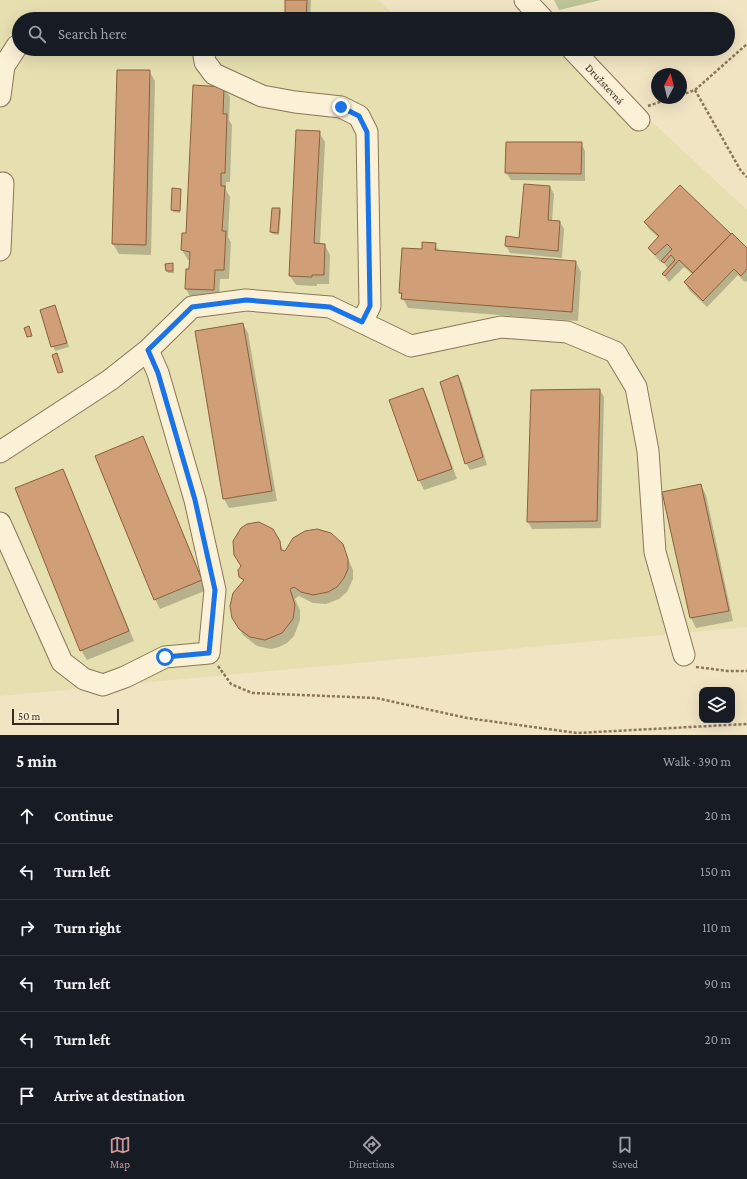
<!DOCTYPE html>
<meta charset="utf-8">
<style>
:root{--surface:#171b24;--page:#242831;--text:#f1f3f6;--muted:#9ea1a6;--line:#363941;--accent:#cb9898}
body{margin:0;font-family:"Crimson Pro",serif;background:var(--page);color:var(--text)}
.controls{position:absolute;right:12px;bottom:12px;display:grid;overflow:hidden;border-radius:8px;box-shadow:0 4px 16px #0002}
.controls button{width:36px;height:36px;display:grid;place-items:center;padding:0;border:0;border-bottom:1px solid var(--line);background:var(--surface);color:var(--text);font:20px sans-serif}
.compass{position:absolute;left:651px;top:68px;width:36px;height:36px;border-radius:50%;background:var(--surface);box-shadow:0 4px 16px #0002;rotate:7deg}
.scale{position:absolute;left:12px;bottom:10px;width:107px;box-sizing:border-box;padding-left:4px;border:2px solid #3a2c1d;border-top:0;font-size:11px;line-height:14px;white-space:nowrap;color:#3a2c1d;-webkit-text-stroke:3px #f7eed3;paint-order:stroke}
.stop{position:absolute;width:12px;height:12px;margin:-9px;border:3px solid #1a73e8;border-radius:50%;background:#fff}
.stop.end{background:#1a73e8;border-color:#fff;box-shadow:0 1px 4px #0008}
.list{margin:0;padding:0;list-style:none}
h2{display:flex;justify-content:space-between;align-items:center;height:52px;margin:0;padding:0 16px;font-size:17px}
h2 small{font-size:13px;font-weight:400;color:var(--muted)}
.list li{display:grid;grid-template-columns:26px 1fr auto;gap:12px;align-items:center;box-sizing:border-box;height:56px;padding:0 16px;border-top:1px solid var(--line)}
.list b{display:block;font-size:15px;white-space:nowrap}
.list em{font-size:13px;font-style:normal;color:var(--muted)}
.icon{flex:none;width:22px;height:22px;fill:none;stroke:currentColor;stroke-width:2;stroke-linecap:round;stroke-linejoin:round}
.map{position:relative;flex:none;width:747px;height:735px;overflow:hidden}
.search{position:absolute;background:var(--surface);box-shadow:0 4px 16px #0002;left:12px;right:12px;top:12px;height:44px;display:flex;align-items:center;gap:10px;box-sizing:border-box;padding:0 14px;border-radius:22px;color:var(--muted);font-size:15px}
.sheet{height:388px;background:var(--surface)}
nav{display:flex;justify-content:space-around;align-items:center;box-sizing:border-box;height:56px;border-top:1px solid var(--line);background:var(--surface);font-size:11px;color:var(--muted)}
nav a{display:grid;justify-items:center;gap:2px}
nav .on{color:var(--accent)}
.map>svg:first-child{display:block}
.farmland{fill:#e6dfb0}
.cemetery{fill:#bcc395}
.shadow{fill:#0003}
.building{fill:#d09f77;stroke:#8b5f3d}
.lines{fill:none;stroke-linecap:round;stroke-linejoin:round}
.minor-casing{stroke:#8b7559;stroke-width:23}
.path{stroke:#8b7559;stroke-width:2.5;stroke-dasharray:3 2;stroke-linecap:butt}
.minor{stroke:#faf1d6;stroke-width:21}
.route{stroke:#1a73e8;stroke-width:5}
.labels{text-anchor:middle;dominant-baseline:central;stroke-width:3;stroke-linejoin:round;paint-order:stroke}
.street-label{font-size:11px;fill:#3a2c1d;stroke:#f7eed3}
</style>
<div class="map">
<svg width="747" height="735" viewBox="0 0 747 735">
<rect width="100%" height="100%" fill="#f0e4c3"/>
<path class="farmland" d="M0 0H378L399 19H19V49H431L434 51 447 49H588L640 111 747 210V627L0 696Z"/>
<path class="cemetery" d="M554 0H601L559 10Z"/>
<path class="shadow" d="M286 0H311L310 19H286Z
M286 49H310L309 55H289Z
M149 71 155 81 151 255 119 254 113 244Z
M224 88 230 97 229 120 232 125 230 182H226V190L230 197 228 237 231 242 229 279H220L219 300 191 298 186 289 190 260H188L182 250Z
M319 132 325 142 320 244 325 245 330 255 329 284H317V286L296 285 290 276Z
M581 143 585 151V181L511 180 506 173Z
M680 186 747 250V281L745 282 738 275 707 307 689 290 685 283 693 275 684 267 669 282 663 274 668 269 662 260 660 262 649 248 659 238 649 229 645 222Z
M550 187 554 194 552 221 560 222 564 229 562 258 510 253 506 246 507 238 520 239Z
M173 189 180 190 181 192 180 213 173 212 172 210Z
M273 209H280L281 211 279 235 272 234 271 232Z
M435 244 440 252 576 262 581 272 578 321 408 308 400 293 423 250Z
M172 264 174 273H168L166 265Z
M55 307 69 347 55 351 41 311Z
M243 324 248 333 277 501 229 508 224 499Z
M458 376 462 383 487 465 470 470 466 463Z
M423 389 428 399 457 479 424 490 419 480Z
M600 390 604 397 601 528 532 529 528 522Z
M142 437 207 590 160 609 155 599Z
M63 470 68 480 134 641 87 660 81 650Z
M701 485 706 495 733 621 696 628 691 618 664 493Z
M248 525 276 534 284 552 342 545 353 570V579L347 592 339 599 326 604 313 603 299 596 295 599 300 610V620L294 636 287 643 279 647 271 649 257 646 243 635 237 625 244 582 240 576 241 567 234 551V542L238 533Z"/>
<path class="building" d="M285 0H307L306 19H285Z
M472 17H493V19H472Z
M117 70H150L146 245 112 244Z
M193 85 224 87 223 114H227L225 173H221V186H225L222 231H226L224 270H215L214 290 185 289 186 269H189L190 252 181 250 182 233H186Z
M296 130 320 131 314 243 325 244 324 275H312V277L289 276Z
M506 142H582L581 174 505 173Z
M524 184 550 186 548 220 560 221 558 251 505 246 506 236 519 238Z
M680 185 731 234 693 273 679 260 665 276 662 274 675 260 671 255 664 263 661 261 672 249 667 244 655 255 648 248 659 236 644 222Z
M172 188 181 189 180 211 171 210Z
M272 208H280L278 233 270 232Z
M732 233 747 248V269L741 276 734 269 703 301 684 282Z
M422 242 436 243 435 250 576 261 572 312 401 299 402 293H399L402 248 422 249Z
M173 263V271H166L165 264Z
M55 305 67 343 51 347 40 310Z
M243 323 272 491 223 499 195 331Z
M29 326 32 336 27 337 24 328Z
M57 353 63 372 58 373 52 355Z
M458 375 483 457 465 464 440 382Z
M423 388 452 469 418 481 389 400Z
M600 389 597 521 527 522 531 390Z
M143 436 202 580 154 600 95 456Z
M63 469 129 631 80 651 15 488Z
M701 484 729 611 690 618 662 492Z
M259 522 273 529 280 541 281 550 285 551 293 538 305 531 317 529 331 533 343 544 348 559V569L344 578 337 587 328 592 313 595 301 592 294 587 290 589 295 605 293 619 282 633 265 640 250 637 239 629 232 618 230 606 233 593 244 580 239 577 238 570 241 566 234 555 233 541 241 528 247 524Z"/>
<g class="lines">
<defs>
<path id="minor" d="M525 0 543 19
M203 49 205 62 214 74 262 96 295 102 341 107 359 116 367 132 370 306 362 322
M572 49 639 120
M0 96 4 66 17 46 19 45
M0 250 3 183
M0 452 110 380 148 350 192 307 246 300 330 307 411 346 501 327 567 332 615 352 636 387 648 451 655 552 684 655
M0 523 62 662 84 679 103 685 125 677 165 657 209 653 215 590 195 500 158 373 148 350"/>
</defs>
<use href="#minor" class="minor-casing"/>
<path class="path" d="M695 90 741 171 747 177
M681 95 695 90 747 44
M648 106 671 98
M218 666 231 684 252 693 376 698 467 718 577 733 747 724
M696 667 728 671H747"/>
<use href="#minor" class="minor"/>
</g>
<g class="lines">
<path class="route" d="M165 657 209 653 215 590 195 500 158 373 148 350 192 307 246 300 330 307 362 322 370 306 367 132 359 116 341 107"/>
</g>
<g class="labels">
<g class="street-label">
<text transform="translate(605 84) rotate(47)">Družstevná</text>
</g>
</g>
</svg>
<div class="controls">
<button><svg class="icon" aria-label="layers" viewBox="0 0 24 24"><path d="M12 4l9 5-9 5-9-5zM3 14l9 5 9-5"/></svg></button>
</div>
<svg class="compass" viewBox="-18 -18 36 36"><path d="M0-13l5 13h-10z" fill="#e53935"/><path d="M0 13l5-13h-10z" fill="#9ea1a6"/></svg>
<div class="scale">50 m</div>
<div class="stop" style="left:165px;top:657px"></div>
<div class="stop end" style="left:341px;top:107px"></div>
<div class="search"><svg class="icon" aria-label="search" viewBox="0 0 24 24"><circle cx="10" cy="10" r="6"/><path d="M15 15l6 6"/></svg>Search here</div>
</div>
<section class="sheet">
<h2>5 min<small>Walk · 390 m</small></h2>
<ul class="list">
<li><svg class="icon" aria-label="ahead" viewBox="0 0 24 24"><path d="M12 20V5M6 11l6-6 6 6"/></svg><div><b>Continue</b></div><em>20 m</em></li>
<li><svg class="icon" aria-label="left" viewBox="0 0 24 24"><path d="M17 20v-9H6M10 6l-5 5 5 5"/></svg><div><b>Turn left</b></div><em>150 m</em></li>
<li><svg class="icon" aria-label="right" viewBox="0 0 24 24"><path d="M7 20v-9h11M14 6l5 5-5 5"/></svg><div><b>Turn right</b></div><em>110 m</em></li>
<li><svg class="icon" aria-label="left" viewBox="0 0 24 24"><path d="M17 20v-9H6M10 6l-5 5 5 5"/></svg><div><b>Turn left</b></div><em>90 m</em></li>
<li><svg class="icon" aria-label="left" viewBox="0 0 24 24"><path d="M17 20v-9H6M10 6l-5 5 5 5"/></svg><div><b>Turn left</b></div><em>20 m</em></li>
<li><svg class="icon" aria-label="arrive" viewBox="0 0 24 24"><path d="M6 21V4h12l-3 4 3 4H6"/></svg><div><b>Arrive at destination</b></div></li>
</ul>
</section>
<nav>
<a class="on"><svg class="icon" aria-label="map" viewBox="0 0 24 24"><path d="M3 6l6-2 6 2 6-2v14l-6 2-6-2-6 2zM9 4v14M15 6v14"/></svg>Map</a>
<a><svg class="icon" aria-label="directions" viewBox="0 0 24 24"><path d="M12 3l9 9-9 9-9-9zM9 14v-3h6M13 9l2 2-2 2"/></svg>Directions</a>
<a><svg class="icon" aria-label="saved" viewBox="0 0 24 24"><path d="M7 4h10v16l-5-4-5 4z"/></svg>Saved</a>
</nav>
